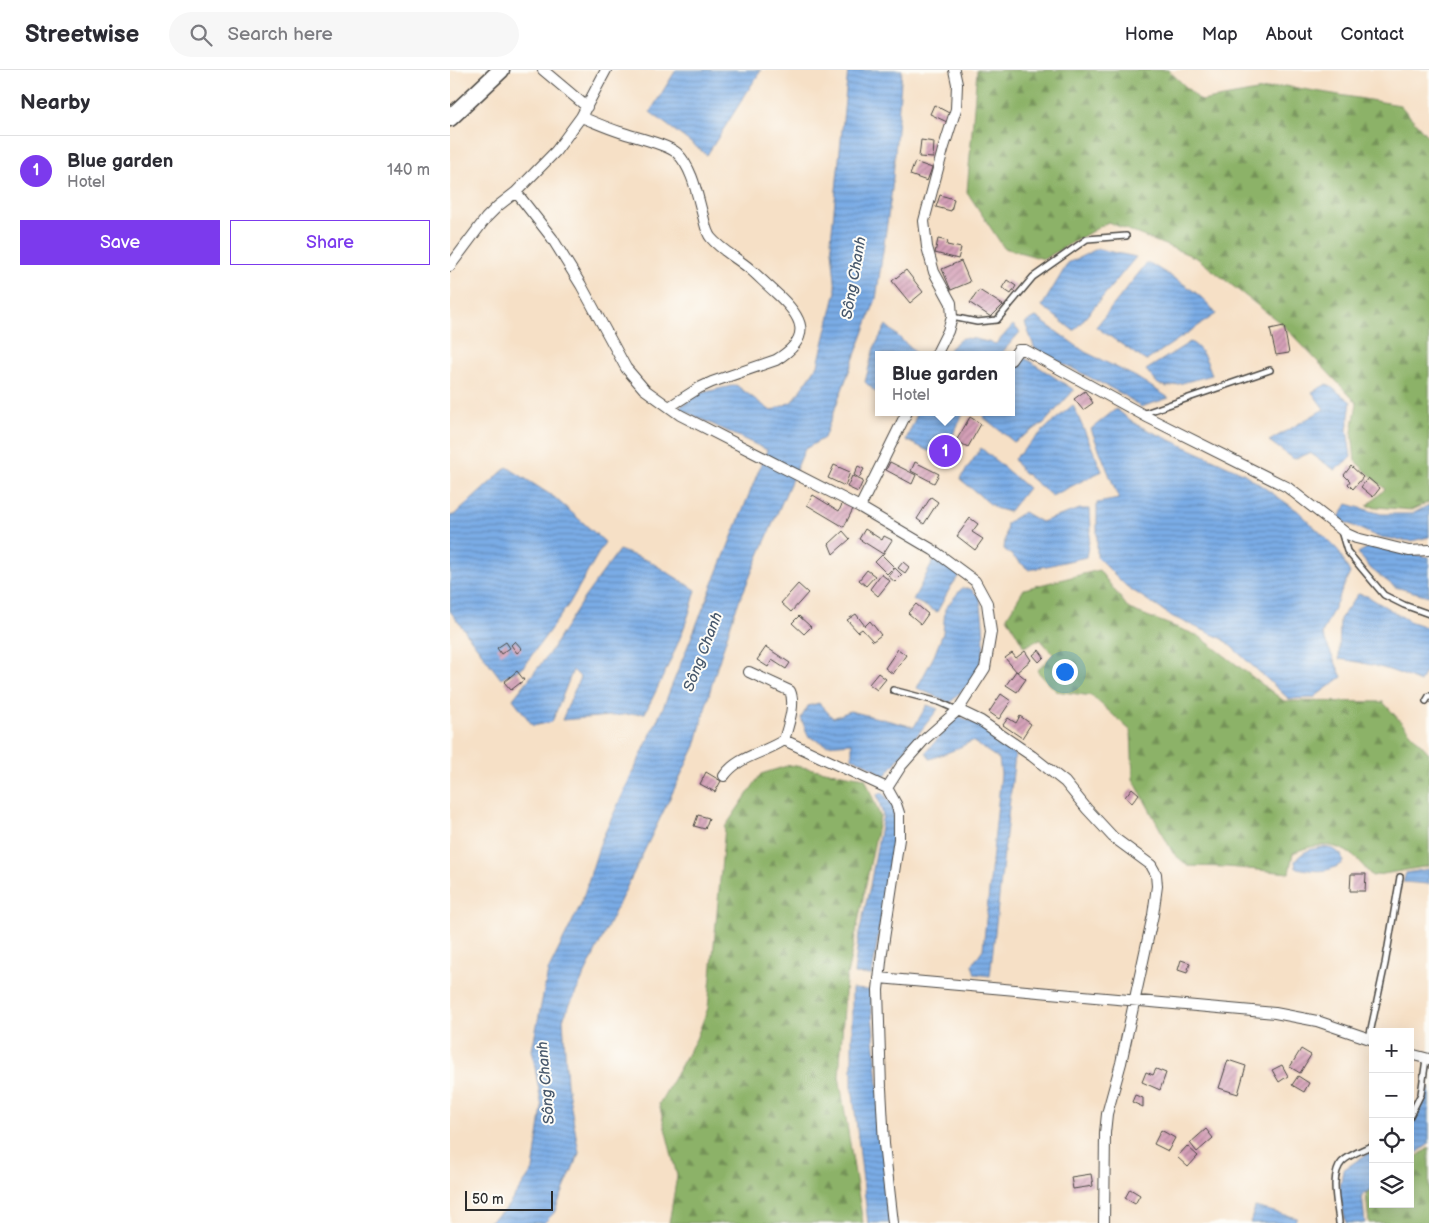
<!DOCTYPE html>
<meta charset="utf-8">
<style>
:root{--surface:#fff;--page:#f7f7f7;--text:#2b2b33;--muted:#7c7c81;--line:#e1e1e2;--accent:#7c3aed}
body{margin:0;font-family:"Balsamiq Sans",sans-serif;background:var(--page);color:var(--text)}
.controls{position:absolute;right:15px;bottom:15px;display:grid;overflow:hidden;border-radius:0px;box-shadow:0 5px 20px #0002}
.controls button{width:45px;height:45px;display:grid;place-items:center;padding:0;border:0;border-bottom:1px solid var(--line);background:var(--surface);color:var(--text);font:25px sans-serif}
.scale{position:absolute;left:15px;bottom:12px;width:88px;box-sizing:border-box;padding-left:5px;border:2px solid #2b2b2b;border-top:0;font-size:14px;line-height:18px;white-space:nowrap;color:#2b2b2b;-webkit-text-stroke:4px #fdfcf7;paint-order:stroke}
.you{position:absolute;left:614px;top:601px;width:18px;height:18px;margin:-12px;border:4px solid #fff;border-radius:50%;background:#1a73e8;box-shadow:0 0 0 8px #1a73e833}
.badge{display:grid;place-items:center;width:32px;height:32px;border-radius:50%;background:var(--accent);color:#fff;font-size:16px;font-weight:700}
.pin{position:absolute;translate:-50% -50%;border:2px solid #fff;box-shadow:0 1px 5px #0006}
.popup{position:absolute;left:425px;top:281px;width:140px;height:65px;box-sizing:border-box;display:grid;place-content:center;border-radius:0px;background:var(--surface);filter:drop-shadow(0 1px 4px #0005);font-size:16px;white-space:nowrap;color:var(--muted)}
.popup b{font-size:19px;color:var(--text)}
.popup::after{content:'';position:absolute;left:50%;top:100%;margin-left:-10px;border:10px solid transparent;border-top-color:var(--surface)}
.list{margin:0;padding:0;list-style:none}
h2{display:flex;justify-content:space-between;align-items:center;height:65px;margin:0;padding:0 20px;font-size:21px}
h2 small{font-size:16px;font-weight:400;color:var(--muted)}
.list li{display:grid;grid-template-columns:32px 1fr auto;gap:15px;align-items:center;box-sizing:border-box;height:70px;padding:0 20px;border-top:1px solid var(--line)}
.list b{display:block;font-size:19px;white-space:nowrap}
.list p{margin:0;font-size:16px;white-space:nowrap;color:var(--muted)}
.list em{font-size:16px;font-style:normal;color:var(--muted)}
.actions{display:flex;gap:10px;padding:15px 20px}
.actions a{flex:1;padding:11px 0;border:1px solid var(--accent);border-radius:0px;text-align:center;font-size:18px;color:var(--accent)}
.actions .main{background:var(--accent);color:#fff}
.icon{flex:none;width:28px;height:28px;fill:none;stroke:currentColor;stroke-width:2;stroke-linecap:round;stroke-linejoin:round}
.map{position:relative;flex:none;width:979px;height:1153px;overflow:hidden}
header{display:flex;align-items:center;gap:30px;box-sizing:border-box;height:70px;padding:0 25px;background:var(--surface);border-bottom:1px solid var(--line)}
header strong{font-size:24px}
nav{display:flex;gap:28px;margin-inline-start:auto;font-size:18px}
.search{width:350px;height:45px;background:var(--page);display:flex;align-items:center;gap:12px;box-sizing:border-box;padding:0 18px;border-radius:28px;color:var(--muted);font-size:19px}
main{display:flex}
aside{flex:1;background:var(--surface)}
.map>svg:first-child{display:block}
.forest{fill:url(#forest-firs);stroke:#5c6e4a}
.water{fill:url(#water-rules);stroke:#526c88}
.building{fill:url(#building-hatch)}
.lines{fill:none;stroke-linecap:round;stroke-linejoin:round}
.service-casing{stroke:#494642;stroke-width:8}
.minor-casing{stroke:#494642;stroke-width:12}
.trunk-casing{stroke:#494642;stroke-width:19}
.service{stroke:#fff;stroke-width:5}
.minor{stroke:#fff;stroke-width:10}
.trunk{stroke:#fff;stroke-width:16}
.labels{text-anchor:middle;dominant-baseline:central;stroke-width:4;stroke-linejoin:round;paint-order:stroke}
.water-label{font-size:15px;font-style:italic;fill:#47586c;stroke:#fdfcf7}
</style>
<header>
<strong>Streetwise</strong>
<div class="search"><svg class="icon" aria-label="search" viewBox="0 0 24 24"><circle cx="10" cy="10" r="6"/><path d="M15 15l6 6"/></svg>Search here</div>
<nav><a>Home</a><a>Map</a><a>About</a><a>Contact</a></nav>
</header>
<main>
<aside>
<h2>Nearby<small></small></h2>
<ul class="list">
<li><span class="badge">1</span><div><b>Blue garden</b><p>Hotel</p></div><em>140 m</em></li>
</ul>
<div class="actions"><a class="main">Save</a><a>Share</a></div>
</aside>
<div class="map">
<svg width="979" height="1153" viewBox="0 0 979 1153">
<defs>
<pattern id="forest-firs" width="22" height="20" patternUnits="userSpaceOnUse" patternTransform="scale(1.25)"><rect width="22" height="20" fill="#8cb268"/><path d="M5 1l3.5 6h-7zM16 11l3.5 6h-7z" fill="#739156"/></pattern>
<pattern id="water-rules" width="6" height="5" patternUnits="userSpaceOnUse" patternTransform="scale(1.25)"><rect width="6" height="5" fill="#7aace6"/><path d="M0 2.5h6" fill="none" stroke="#648cbb"/></pattern>
<pattern id="building-hatch" width="6" height="6" patternUnits="userSpaceOnUse" patternTransform="scale(1.25)"><rect width="6" height="6" fill="#d5a0b8"/><path d="M-1 1l2-2M0 6l6-6M5 7l2-2" fill="none" stroke="#ad8396"/></pattern>
</defs>
<rect width="100%" height="100%" fill="#fdfcf7"/>
<filter id="ink" filterUnits="userSpaceOnUse"><feTurbulence type="fractalNoise" baseFrequency=".02" numOctaves="2"/><feDisplacementMap in="SourceGraphic" scale="10" xChannelSelector="R" yChannelSelector="G"/><feConvolveMatrix kernelMatrix="1 2 1 2 8 2 1 2 1" color-interpolation-filters="sRGB"/></filter>
<filter id="wash" filterUnits="userSpaceOnUse"><feTurbulence type="fractalNoise" baseFrequency=".0096" numOctaves="4" result="noise"/><feDisplacementMap in="SourceGraphic" scale="20" xChannelSelector="R" yChannelSelector="G"/><feGaussianBlur stdDeviation="1.12" result="paint"/><feColorMatrix in="noise" values="0 0 0 0 0 0 0 0 0 0 0 0 0 0 0 0 0 1.4 0 .05"/><feComposite in="paint" operator="in"/></filter>
<g filter="url(#wash)">
<rect width="100%" height="100%" fill="#f6e0c6"/>
<path class="forest" d="M527 0H718L751 31 835 16 950 35 979 68V432L961 440 917 436 935 419 905 391 902 362 907 333 834 256 747 188 658 152 594 189 554 178 517 122Z
M649 500 679 539 749 566 834 631 933 632 979 683V796L922 806C916 800 910 791 903 786 884 771 863 774 843 783L839 803 777 797 738 796 723 783 683 709 681 661 642 626 606 621 587 601 603 584 590 569 574 577 557 547 574 519Z
M340 695 415 708 430 746 396 910 389 1006 413 1153H219L227 1106 209 1034 246 969 258 938 275 757 311 704Z
M979 1078V1153H919L916 1123 923 1118V1134H960V1091Z"/>
<path class="water" d="M226 0H311L257 85 200 42Z
M398 0H452L442 119 426 229 374 368 355 379 285 541 263 610 245 676 113 949 117 1014 129 1083 104 1143 94 1153H37L55 1140 83 1100 92 1038 82 980 98 901 131 834 151 771 212 640 317 380 228 338 251 323 286 315 321 341 343 331 368 295 386 221 381 170Z
M647 179 686 187 624 261 592 236 618 193Z
M696 194H701C724 209 751 221 766 244L696 291 646 257Z
M586 247 635 282 686 307 719 328 691 337 674 325 585 279 575 253Z
M436 255 468 285H429V325L415 312 424 278Z
M563 255 570 262 550 285H504L499 279 512 268 525 269 546 274Z
M740 272C752 277 758 293 762 305L717 317 708 314 696 300Z
M572 286 624 320 594 353 564 372 533 347 535 342H561V301Z
M877 314 901 332 897 360 901 387 885 400 860 383 844 389 819 371 874 339 862 322Z
M623 335 652 401 602 426 570 399 564 389 598 356Z
M666 339 687 355 793 403 848 441 888 480 900 503 872 564 892 607 863 628 839 629 773 569 723 547 676 516 647 487V433L669 429 641 359Z
M468 342H514L493 385 489 386 456 370Z
M531 378 578 418 559 442 545 438 510 409Z
M57 397 104 427 155 472 119 534 73 597 51 609 0 541V446L6 444Z
M897 434 931 444H962L979 435V467L961 471 928 467 888 449Z
M630 439H640L641 460 636 487 579 500 554 479 557 453 574 442 591 452Z
M919 477 979 487V526L945 517 921 499 908 483Z
M169 480 199 491 246 520C235 563 215 603 195 643L112 650 130 607 123 600 102 652 83 656 63 629 98 585 134 528Z
M489 489 511 503 500 518 487 542 463 530 484 490Z
M512 518 521 519 530 528C533 553 539 586 524 608 517 617 507 625 500 633L467 618 484 586 493 563 495 539Z
M908 524 917 526 959 551 979 558V593L970 612C944 600 919 593 889 589L890 549Z
M369 633 383 648 400 641 464 657 477 635 488 639 434 707 415 693 402 688V673L376 675 358 666 351 648 358 636Z
M508 646 535 657 565 685 540 906 525 904 522 895 533 879 551 704 549 689 522 671 504 680 480 689 476 682Z
M433 723 443 736 445 759 422 905 404 904 409 864 420 816 433 745 427 724Z
M874 777 882 779 891 784 893 792C879 804 864 801 846 798L845 791C853 781 860 779 874 777Z
M979 799V814L953 812 956 803Z
M402 919 420 920 440 1153H418L402 1016Z
M979 1018V1074L960 1088V1054L963 1052Z
M923 1080V1117L912 1125 915 1153H896L889 1123 893 1100Z
M805 1137 847 1148 844 1153H800Z"/>
<g id="blocks">
<path class="building" d="M484 35 501 44 497 52 480 44Z
M471 70 484 72 483 88 469 87Z
M465 92 482 98 477 111 460 105Z
M490 125 504 129 501 141 486 137Z
M488 169 498 171 497 175 511 178 508 189 485 183Z
M511 191 520 212 501 220 492 199Z
M456 200 473 222 460 233 442 211Z
M557 210 566 216 561 224 552 218Z
M529 220 553 235 541 247 520 233Z
M834 256 839 283 826 285 820 259Z
M635 321 643 333 633 340 624 329Z
M520 347 531 354 518 377 506 371Z
M440 392 466 405 462 414 436 400Z
M465 392 489 404 484 413 461 401Z
M384 395 400 402 395 416 378 408Z
M408 396 414 399 409 408 404 405Z
M901 396 913 407 903 419 898 414 900 411 894 405Z
M402 406 413 411 408 422 397 417Z
M918 408 930 418 923 427 911 417Z
M363 425 389 441 393 432 404 437 394 457 357 435Z
M481 427 488 432 474 454 467 449Z
M520 448 528 454 522 462 533 469 525 480 507 466Z
M415 459 432 470 434 466 442 470 433 484 409 469Z
M393 461 400 469 383 484 379 474Z
M432 485 444 497 437 504 425 492Z
M453 492 459 497 455 503 448 498Z
M445 498 452 505 445 512 438 506Z
M417 500 425 506 416 516 409 510Z
M431 504 440 511 428 526 420 519Z
M348 514 358 523 341 542 331 533Z
M466 534 478 544 471 554 458 543Z
M406 544 415 556 420 551 431 565 423 571 412 559 408 562 397 550Z
M349 546 361 557 354 564 342 553Z
M65 571 72 579 67 583 61 575Z
M56 572 60 578 51 584 47 578Z
M316 577 340 593 336 599 322 590 318 597 307 590Z
M448 579 456 585 443 604 435 598Z
M589 580 594 587 589 592 583 585Z
M575 581 581 590 567 602 555 588 562 583 566 588Z
M67 601 74 610 61 620 54 612Z
M566 601 576 609 567 622 556 615Z
M428 603 436 609 427 620 419 614Z
M551 624 561 631 549 649 539 642Z
M570 646 581 654 572 668 553 655 558 648 566 653Z
M256 702 271 711 265 722 250 714Z
M682 718 689 724 682 733 675 727Z
M248 745 259 748 255 759 244 756Z
M901 804H916L915 821H900Z
M731 890 740 893 737 903 728 900Z
M851 979 861 985 850 1003 840 997Z
M778 990 796 996 788 1024 769 1018Z
M832 995 838 1006 829 1012 822 1000Z
M706 999 716 1003 710 1020 692 1012 696 1002 703 1005Z
M848 1006 859 1013 854 1022 842 1015Z
M685 1025 693 1028V1037L682 1032Z
M756 1059 763 1068 747 1082 740 1073Z
M711 1060 725 1068 718 1081 704 1074Z
M737 1076 748 1086 738 1097 727 1087Z
M641 1104 643 1116 623 1119 621 1107Z
M680 1119 690 1125 685 1134 675 1128Z"/>
</g>
</g>
<g filter="url(#ink)">
<use href="#blocks" fill-opacity="0" stroke="#494642" stroke-width="1"/>
<g class="lines">
<defs>
<path id="service" d="M502 247 527 252 547 250 583 207 637 169 676 166
M692 344 820 300
M891 461 897 481 934 525 954 535 979 544
M443 620 489 632 507 640
M976 631 979 626
M919 968 935 894 950 807
M960 1046 971 1024 976 989
M889 1153C888 1136 879 1106 892 1092 900 1084 913 1080 923 1075"/>
<path id="minor" d="M93 0 137 37
M131 47C144 52 157 58 170 62 184 67 217 74 227 83 243 99 247 125 253 146 255 153 256 162 261 168 271 180 287 188 300 199 308 206 316 214 325 222 353 247 364 267 326 290L262 312 249 318 219 337
M66 122 102 168 131 215 176 298 194 319 230 345 410 437 483 480 525 511 537 533 541 562 535 598 508 640 475 669 451 696 437 718
M0 196 36 148 48 136 66 122 106 81 131 47 156 0
M486 285 498 261 502 247 501 233 484 202 477 177 474 151 493 80 506 39 507 14 504 0
M561 290 568 280H575L699 348 837 417 897 464 906 468 959 481 979 480
M410 437 457 342
M508 640 531 651 582 686 615 712 637 739 663 767 701 795 706 804 707 816 703 845 671 993 657 1044 655 1063 654 1153
M334 670 437 718 446 734 449 743V769L432 882 428 920 431 1018 434 1074 443 1153
M274 706C288 686 313 684 334 670 338 656 346 634 340 621L299 602
M429 908 825 943 867 951 923 970
M960 984 979 989"/>
<path id="trunk" d="M0 48 51 0"/>
</defs>
<use href="#service" class="service-casing"/>
<use href="#minor" class="minor-casing"/>
<use href="#trunk" class="trunk-casing"/>
<use href="#service" class="service"/>
<use href="#minor" class="minor"/>
<use href="#trunk" class="trunk"/>
</g>
</g>
<g class="labels">
<g class="water-label">
<text transform="translate(404 208) rotate(-80)">Sông Chanh</text>
<text transform="translate(253 582) rotate(-69)">Sông Chanh</text>
<text transform="translate(96 1013) rotate(-95)">Sông Chanh</text>
</g>
</g>
</svg>
<div class="controls">
<button>+</button>
<button>−</button>
<button><svg class="icon" aria-label="locate" viewBox="0 0 24 24"><circle cx="12" cy="12" r="6"/><path d="M12 2v4M12 18v4M2 12h4M18 12h4"/></svg></button>
<button><svg class="icon" aria-label="layers" viewBox="0 0 24 24"><path d="M12 4l9 5-9 5-9-5zM3 14l9 5 9-5"/></svg></button>
</div>
<div class="scale">50 m</div>
<div class="you"></div>
<div class="pin badge" style="left:495px;top:381px">1</div>
<div class="popup"><b>Blue garden</b>Hotel</div>
</div>
</main>
